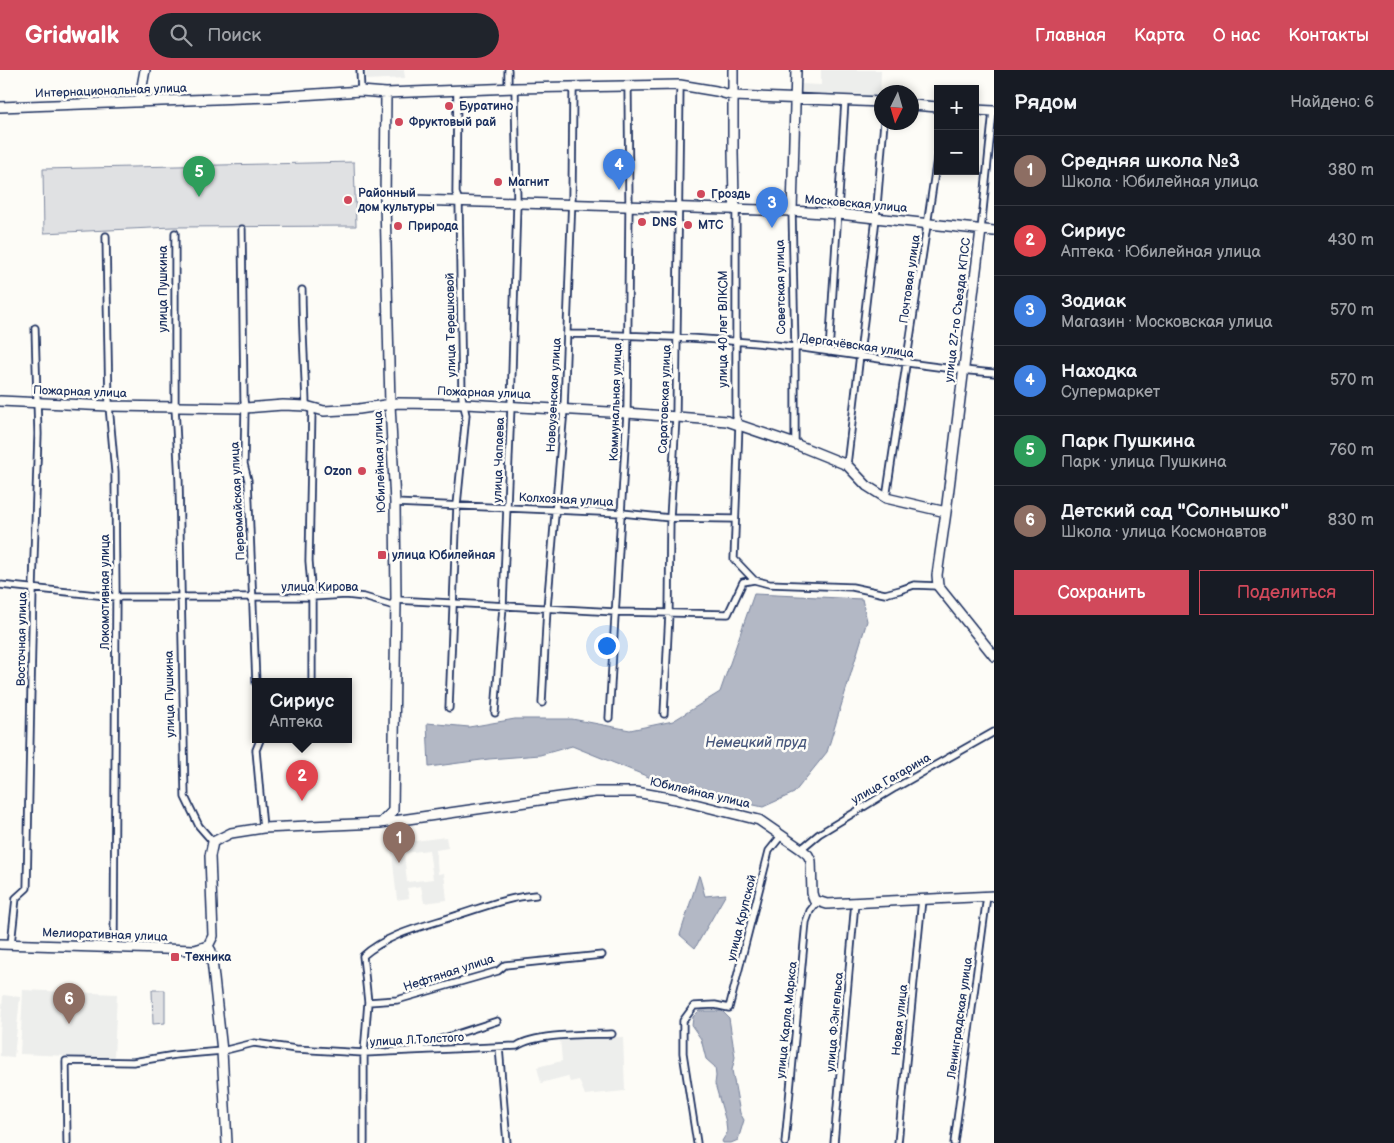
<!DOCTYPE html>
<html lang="ru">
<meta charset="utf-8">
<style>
:root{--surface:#171b24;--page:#20242c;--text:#f1f3f6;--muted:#9ea1a6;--line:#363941;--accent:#d1495b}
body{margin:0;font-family:"Balsamiq Sans",sans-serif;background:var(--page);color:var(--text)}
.controls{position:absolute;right:15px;top:15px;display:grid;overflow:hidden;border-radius:0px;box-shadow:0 2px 8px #0003}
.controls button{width:45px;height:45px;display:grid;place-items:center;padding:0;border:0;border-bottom:1px solid var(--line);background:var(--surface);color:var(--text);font:25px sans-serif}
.compass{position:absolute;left:874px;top:15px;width:45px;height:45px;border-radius:50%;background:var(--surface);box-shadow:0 2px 8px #0003;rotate:185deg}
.you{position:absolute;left:606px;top:575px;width:18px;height:18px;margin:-12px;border:4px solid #fff;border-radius:50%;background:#1a73e8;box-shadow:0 0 0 8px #1a73e833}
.badge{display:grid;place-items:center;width:32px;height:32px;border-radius:50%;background:var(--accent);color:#fff;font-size:16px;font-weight:700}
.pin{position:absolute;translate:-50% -41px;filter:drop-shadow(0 1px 2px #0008)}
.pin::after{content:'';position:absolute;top:26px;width:18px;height:15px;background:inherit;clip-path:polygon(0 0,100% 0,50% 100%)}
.popup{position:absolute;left:252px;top:608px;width:100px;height:65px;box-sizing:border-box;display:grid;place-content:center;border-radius:0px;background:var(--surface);filter:drop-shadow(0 1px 4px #0005);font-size:16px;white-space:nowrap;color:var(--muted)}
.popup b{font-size:19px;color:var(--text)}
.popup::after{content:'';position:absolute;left:50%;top:100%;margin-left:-10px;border:10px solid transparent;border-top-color:var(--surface)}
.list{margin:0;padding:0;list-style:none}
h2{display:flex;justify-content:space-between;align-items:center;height:65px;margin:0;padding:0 20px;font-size:21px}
h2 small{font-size:16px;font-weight:400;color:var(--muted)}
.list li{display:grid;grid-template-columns:32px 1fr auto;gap:15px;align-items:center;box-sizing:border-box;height:70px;padding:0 20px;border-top:1px solid var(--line)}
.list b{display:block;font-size:19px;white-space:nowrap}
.list p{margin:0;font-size:16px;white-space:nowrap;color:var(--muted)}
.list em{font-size:16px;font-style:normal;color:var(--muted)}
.actions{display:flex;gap:10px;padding:15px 20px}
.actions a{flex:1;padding:11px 0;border:1px solid var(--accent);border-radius:0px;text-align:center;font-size:18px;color:var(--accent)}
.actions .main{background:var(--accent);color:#fff}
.icon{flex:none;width:28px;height:28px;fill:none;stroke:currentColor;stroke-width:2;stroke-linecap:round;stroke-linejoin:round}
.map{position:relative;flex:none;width:994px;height:1073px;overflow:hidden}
header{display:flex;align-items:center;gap:30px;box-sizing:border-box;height:70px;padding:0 25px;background:var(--accent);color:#fff}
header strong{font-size:24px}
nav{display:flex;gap:28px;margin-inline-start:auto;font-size:18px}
.search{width:350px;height:45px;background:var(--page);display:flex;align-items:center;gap:12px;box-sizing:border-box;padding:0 18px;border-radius:28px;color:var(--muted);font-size:19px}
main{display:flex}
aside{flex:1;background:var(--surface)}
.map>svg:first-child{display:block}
.built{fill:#edeeec;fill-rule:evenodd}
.green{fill:#e0e1e3;stroke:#7e88a0}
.water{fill:#b3b8c5;stroke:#76819c}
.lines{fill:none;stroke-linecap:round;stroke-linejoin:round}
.street-casing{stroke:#1b2f5e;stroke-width:9}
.secondary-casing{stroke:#1b2f5e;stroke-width:12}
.street{stroke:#fdfcf7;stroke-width:5.5}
.secondary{stroke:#fdfcf7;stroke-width:9}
.poi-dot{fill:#d1495b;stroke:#fdfcf7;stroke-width:2}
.labels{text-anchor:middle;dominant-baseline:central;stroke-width:5;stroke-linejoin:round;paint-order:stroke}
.street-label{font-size:12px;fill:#1b2f5e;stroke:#fdfcf7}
.poi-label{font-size:12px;font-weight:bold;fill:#1b2f5e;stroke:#fdfcf7;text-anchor:start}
.water-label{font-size:14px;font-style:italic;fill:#49587d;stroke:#fdfcf7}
</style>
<header>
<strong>Gridwalk</strong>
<div class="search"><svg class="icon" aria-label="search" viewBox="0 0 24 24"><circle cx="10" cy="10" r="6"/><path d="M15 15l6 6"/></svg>Поиск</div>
<nav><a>Главная</a><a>Карта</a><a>О нас</a><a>Контакты</a></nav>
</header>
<main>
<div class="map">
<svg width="994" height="1073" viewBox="0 0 994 1073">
<rect width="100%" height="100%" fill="#fdfcf7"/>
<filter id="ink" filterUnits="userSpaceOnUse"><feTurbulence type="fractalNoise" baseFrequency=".02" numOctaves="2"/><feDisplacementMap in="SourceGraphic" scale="10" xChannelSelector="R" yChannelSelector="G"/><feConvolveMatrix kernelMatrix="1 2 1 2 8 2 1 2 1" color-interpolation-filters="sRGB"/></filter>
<g filter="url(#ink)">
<path class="built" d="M366 0H404L405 8 366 10Z
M821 0H881L880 30 798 28V14L821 15Z
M446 767 448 778 436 780 438 804 444 803 447 830 424 833 421 816 407 818 409 828 397 830 391 774ZM429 780 433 809 407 812 404 783Z
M23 920 117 924 114 988 20 984Z
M3 925 20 927 14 987 0 986V963Z
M623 967 625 1021 585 1025 579 1010 570 1012 568 1006 541 1013 537 997 562 991 560 969Z"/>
<path class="green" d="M354 92 356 156 173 157 44 163 43 99Z
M152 920H165V953L153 954Z"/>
<path class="water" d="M754 524 862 529 867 551 827 682 794 723 763 737 676 718 572 676 540 685 489 689 429 697 427 653 469 657 515 649H572L630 660 673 651 720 622Z
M699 805 705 826 726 824 695 878 680 865Z
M699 941H722L729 948 735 987 732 1000 740 1043 744 1050 738 1070 731 1073H723L722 1071 727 1063 726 1052 715 1014 716 1006 715 997 706 989 701 969 692 956 693 947Z"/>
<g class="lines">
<defs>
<path id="street" d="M360 0 361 21
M508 0V18
M736 140V346L739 354 734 489 754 510
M792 141 795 277V374
M242 159 244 330 245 338 244 394 248 410 256 613
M981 160 993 41
M175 163V337L179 411 185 727 199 756 213 772
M106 166 109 336 115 402 116 527 114 878
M302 220C302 259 305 297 306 336
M567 264C643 265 719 268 794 277 861 285 927 298 994 303
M829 282 845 31
M847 395 876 148 884 52
M886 428 938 82
M395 433 622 443 670 448 735 449
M0 515 116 527H312L346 525 364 527 391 535 396 530 615 542 728 544 743 512 754 510 769 514 852 517 885 524 900 520 914 515 938 516
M312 612V527L309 491 312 338
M542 633 547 538 564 339 572 127 573 17
M449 638 457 435 466 345 462 327 459 131 456 123 457 21
M495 643 503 536 511 336 517 133 515 18
M664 644 669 543 670 448 676 348 680 15
M609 648 627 343 629 137 628 16
M260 670 256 680 263 758
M801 779 819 764 895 718 994 662
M11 874 16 828 27 818 33 518 38 364 35 258
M368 932 397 930 498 901 505 895 602 885
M499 977 507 1073
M413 978 497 951
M67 1073 66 991 133 992 175 985 222 981 254 973 296 979 364 983 517 976C537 963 587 965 612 964
M364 1073V983L368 932 363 886C389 863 425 856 458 845 484 837 508 827 536 825
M697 1073 683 983V951L694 936 715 935 729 938 769 781 781 766
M785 1073 806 852 810 841 817 832
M834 1073 855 832
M898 1073 922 829
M954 1073 987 826"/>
<path id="secondary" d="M733 0V83L734 130 736 140
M139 32 145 0
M912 35 938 37
M0 37 271 27 361 21 386 23 515 18 680 15 716 21 734 26 882 32
M975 40 994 41
M385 133 413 130 792 141 839 144 994 161
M792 141 796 0
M981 160 946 442 937 505 938 516 994 586
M0 331 109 336 245 338 283 335 306 336 324 341 359 339 398 333 465 334 627 343 727 351 795 374 847 395 867 416 886 428 946 442
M381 753 393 741 396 530 395 433 390 334 385 133 386 23
M0 874 195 880 208 876
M208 876 213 866 210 786 213 772 231 763 263 758 380 753 595 722H636L675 729 759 750 801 779 808 785 811 791 812 823 814 830 827 834 994 826
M208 876 211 881 222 981 227 1073"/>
</defs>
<use href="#street" class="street-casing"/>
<use href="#secondary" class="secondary-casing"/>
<use href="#street" class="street"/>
<use href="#secondary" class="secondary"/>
</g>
</g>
<g class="poi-dot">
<circle cx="449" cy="36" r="5"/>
<circle cx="399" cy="52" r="5"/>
<circle cx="498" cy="112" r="5"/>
<circle cx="701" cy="124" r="5"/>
<circle cx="348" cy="130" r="5"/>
<circle cx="642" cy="152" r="5"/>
<circle cx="688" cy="155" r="5"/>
<circle cx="398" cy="156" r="5"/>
<circle cx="362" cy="401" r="5"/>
<rect x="377" y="480" width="10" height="10" rx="2.5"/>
<rect x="170" y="882" width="10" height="10" rx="2.5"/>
</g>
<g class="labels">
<g class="street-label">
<text transform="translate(111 21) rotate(-2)">Интернациональная улица</text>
<text transform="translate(856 134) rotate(5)">Московская улица</text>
<text transform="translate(910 209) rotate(-82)">Почтовая улица</text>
<text transform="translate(781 217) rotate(-91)">Советская улица</text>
<text transform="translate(163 219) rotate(-90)">улица Пушкина</text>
<text transform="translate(958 240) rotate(-83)">улица 27-го Съезда КПСС</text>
<text transform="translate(451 255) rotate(-91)">улица Терешковой</text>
<text transform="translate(723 259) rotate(-90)">улица 40 лет ВЛКСМ</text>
<text transform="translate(857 276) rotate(8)">Дергачёвская улица</text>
<text transform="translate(80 322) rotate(2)">Пожарная улица</text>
<text transform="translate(484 323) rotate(2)">Пожарная улица</text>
<text transform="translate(554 325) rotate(-87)">Новоузенская улица</text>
<text transform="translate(665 329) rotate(-88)">Саратовская улица</text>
<text transform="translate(616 332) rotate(-88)">Коммунальная улица</text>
<text transform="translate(499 390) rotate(-88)">улица Чапаева</text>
<text transform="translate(380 392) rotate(-92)">Юбилейная улица</text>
<text transform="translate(566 430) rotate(3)">Колхозная улица</text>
<text transform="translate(238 431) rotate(-93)">Первомайская улица</text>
<text x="320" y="517">улица Кирова</text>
<text transform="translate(105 522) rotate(-90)">Локомотивная улица</text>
<text transform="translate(22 569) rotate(-89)">Восточная улица</text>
<text transform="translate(170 624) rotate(-91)">улица Пушкина</text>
<text transform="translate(891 709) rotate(-30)">улица Гагарина</text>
<text transform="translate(700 723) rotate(13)">Юбилейная улица</text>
<text transform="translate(742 848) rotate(-76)">улица Крупской</text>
<text transform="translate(105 865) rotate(2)">Мелиоративная улица</text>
<text transform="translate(449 903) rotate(-18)">Нефтяная улица</text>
<text transform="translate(960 948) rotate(-82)">Ленинградская улица</text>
<text transform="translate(787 950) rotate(-84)">улица Карла Маркса</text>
<text transform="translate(900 950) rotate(-84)">Новая улица</text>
<text transform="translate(835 952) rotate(-85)">улица Ф.Энгельса</text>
<text transform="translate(417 970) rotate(-3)">улица Л.Толстого</text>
</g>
<g class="poi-label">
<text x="459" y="36">Буратино</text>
<text x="409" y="52">Фруктовый рай</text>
<text x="508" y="112">Магнит</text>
<text x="358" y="123">Районный<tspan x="358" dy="14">дом культуры</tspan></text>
<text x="711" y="124">Гроздь</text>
<text x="652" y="152">DNS</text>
<text x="698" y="155">МТС</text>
<text x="408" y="156">Природа</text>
<text x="352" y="401" text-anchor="end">Ozon</text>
<text x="392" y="485">улица Юбилейная</text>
<text x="185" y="887">Техника</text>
</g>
<g class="water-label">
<text x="756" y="672">Немецкий пруд</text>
</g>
</g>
</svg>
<div class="controls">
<button>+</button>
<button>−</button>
</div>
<svg class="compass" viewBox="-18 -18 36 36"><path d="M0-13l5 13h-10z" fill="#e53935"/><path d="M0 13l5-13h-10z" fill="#9ea1a6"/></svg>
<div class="you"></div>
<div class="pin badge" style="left:399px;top:793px;background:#8d6e63">1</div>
<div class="pin badge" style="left:302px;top:731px;background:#e0444e">2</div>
<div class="popup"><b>Сириус</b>Аптека</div>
<div class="pin badge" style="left:772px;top:158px;background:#3f7fe0">3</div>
<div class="pin badge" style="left:619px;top:120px;background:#3f7fe0">4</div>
<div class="pin badge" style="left:199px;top:127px;background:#2e9e5b">5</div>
<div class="pin badge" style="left:69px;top:954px;background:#8d6e63">6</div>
</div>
<aside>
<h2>Рядом<small>Найдено: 6</small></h2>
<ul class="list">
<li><span class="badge" style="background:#8d6e63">1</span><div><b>Средняя школа №3</b><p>Школа · Юбилейная улица</p></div><em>380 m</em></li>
<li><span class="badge" style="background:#e0444e">2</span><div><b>Сириус</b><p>Аптека · Юбилейная улица</p></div><em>430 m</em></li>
<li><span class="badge" style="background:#3f7fe0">3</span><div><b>Зодиак</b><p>Магазин · Московская улица</p></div><em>570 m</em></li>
<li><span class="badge" style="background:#3f7fe0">4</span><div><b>Находка</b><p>Супермаркет</p></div><em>570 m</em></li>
<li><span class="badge" style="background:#2e9e5b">5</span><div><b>Парк Пушкина</b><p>Парк · улица Пушкина</p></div><em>760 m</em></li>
<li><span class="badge" style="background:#8d6e63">6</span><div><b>Детский сад &quot;Солнышко&quot;</b><p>Школа · улица Космонавтов</p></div><em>830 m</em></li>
</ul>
<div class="actions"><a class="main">Сохранить</a><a>Поделиться</a></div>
</aside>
</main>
